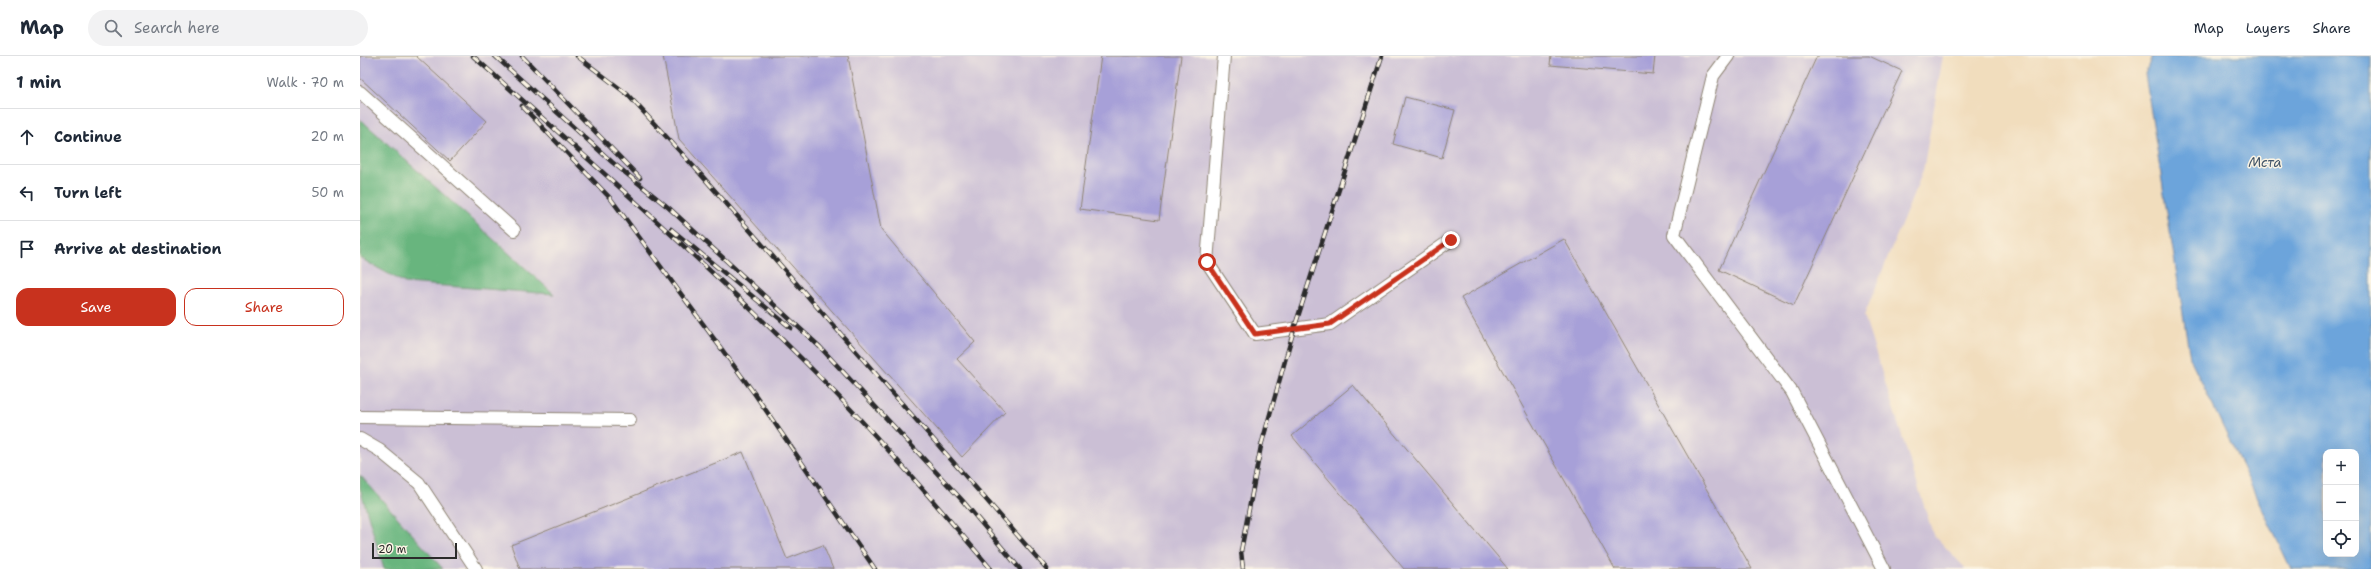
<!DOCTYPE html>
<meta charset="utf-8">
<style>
:root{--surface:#fff;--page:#f2f2f3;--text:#1f2937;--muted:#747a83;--line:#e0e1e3;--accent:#c8321e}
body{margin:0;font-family:"Shantell Sans",sans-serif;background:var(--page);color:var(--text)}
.controls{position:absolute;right:12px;bottom:12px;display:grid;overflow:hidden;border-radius:8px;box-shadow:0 4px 16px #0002}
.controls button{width:36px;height:36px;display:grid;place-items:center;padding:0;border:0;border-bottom:1px solid var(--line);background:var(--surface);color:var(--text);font:20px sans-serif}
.scale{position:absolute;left:12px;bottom:10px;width:85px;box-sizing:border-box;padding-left:4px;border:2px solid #2b2b2b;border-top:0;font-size:11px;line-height:14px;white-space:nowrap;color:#2b2b2b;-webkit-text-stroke:3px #fcf5e5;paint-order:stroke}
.stop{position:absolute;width:12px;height:12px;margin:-9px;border:3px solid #c8321e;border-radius:50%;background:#fff}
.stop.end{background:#c8321e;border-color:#fff;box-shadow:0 1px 4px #0008}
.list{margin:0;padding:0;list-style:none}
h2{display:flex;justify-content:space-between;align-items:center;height:52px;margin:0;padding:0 16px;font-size:17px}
h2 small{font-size:13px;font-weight:400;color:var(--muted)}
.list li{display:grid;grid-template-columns:26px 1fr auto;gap:12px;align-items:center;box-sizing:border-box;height:56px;padding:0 16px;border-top:1px solid var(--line)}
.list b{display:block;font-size:15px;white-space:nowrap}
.list em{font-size:13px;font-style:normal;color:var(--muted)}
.actions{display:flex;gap:8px;padding:12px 16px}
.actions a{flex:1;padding:9px 0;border:1px solid var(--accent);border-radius:12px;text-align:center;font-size:14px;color:var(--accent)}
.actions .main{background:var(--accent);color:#fff}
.icon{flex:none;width:22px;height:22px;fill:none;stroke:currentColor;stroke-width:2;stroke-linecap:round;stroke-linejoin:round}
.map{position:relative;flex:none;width:2011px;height:513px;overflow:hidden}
header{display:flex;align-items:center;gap:24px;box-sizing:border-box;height:56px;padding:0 20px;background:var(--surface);border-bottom:1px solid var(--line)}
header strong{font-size:19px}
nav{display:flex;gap:22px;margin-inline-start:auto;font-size:14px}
.search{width:280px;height:36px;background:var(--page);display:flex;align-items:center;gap:10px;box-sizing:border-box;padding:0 14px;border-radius:22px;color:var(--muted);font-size:15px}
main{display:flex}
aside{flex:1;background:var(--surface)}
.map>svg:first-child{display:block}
.industrial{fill:#cbbfd5}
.forest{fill:#67b57e;stroke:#497054}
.water{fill:#6ca4db;stroke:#4c6883;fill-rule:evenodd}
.building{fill:#a7a0d8}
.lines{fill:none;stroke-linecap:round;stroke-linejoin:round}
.service-casing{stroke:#8e8474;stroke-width:14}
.service{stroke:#fff;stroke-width:12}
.rail-casing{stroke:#2b2b2b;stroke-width:4.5}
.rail{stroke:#fcf5e5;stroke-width:3;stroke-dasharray:9;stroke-linecap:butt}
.route{stroke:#c8321e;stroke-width:5}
.labels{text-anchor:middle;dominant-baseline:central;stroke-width:3;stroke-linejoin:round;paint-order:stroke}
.water-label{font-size:13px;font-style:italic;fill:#425569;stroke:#fcf5e5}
</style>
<header>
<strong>Map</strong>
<div class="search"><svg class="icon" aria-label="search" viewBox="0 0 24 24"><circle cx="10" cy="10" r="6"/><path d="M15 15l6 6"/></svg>Search here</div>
<nav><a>Map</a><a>Layers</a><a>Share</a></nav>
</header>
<main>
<aside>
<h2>1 min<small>Walk · 70 m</small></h2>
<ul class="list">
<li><svg class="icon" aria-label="ahead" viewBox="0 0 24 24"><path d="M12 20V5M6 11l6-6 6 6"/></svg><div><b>Continue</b></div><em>20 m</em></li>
<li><svg class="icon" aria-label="left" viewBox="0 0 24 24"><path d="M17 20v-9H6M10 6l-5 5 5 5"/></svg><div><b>Turn left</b></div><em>50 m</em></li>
<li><svg class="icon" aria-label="arrive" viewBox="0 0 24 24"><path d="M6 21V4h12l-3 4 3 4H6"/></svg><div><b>Arrive at destination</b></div></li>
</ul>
<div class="actions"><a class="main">Save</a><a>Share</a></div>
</aside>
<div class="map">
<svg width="2011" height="513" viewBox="0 0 2011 513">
<rect width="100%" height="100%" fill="#fcf5e5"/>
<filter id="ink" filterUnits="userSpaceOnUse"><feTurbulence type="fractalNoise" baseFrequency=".025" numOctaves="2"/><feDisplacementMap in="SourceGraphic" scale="8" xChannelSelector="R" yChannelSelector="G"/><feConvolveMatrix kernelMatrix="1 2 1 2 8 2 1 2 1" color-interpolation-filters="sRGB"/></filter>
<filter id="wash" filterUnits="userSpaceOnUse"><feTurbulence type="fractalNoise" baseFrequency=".012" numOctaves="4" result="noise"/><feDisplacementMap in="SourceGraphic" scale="16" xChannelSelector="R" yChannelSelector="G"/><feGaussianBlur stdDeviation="0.9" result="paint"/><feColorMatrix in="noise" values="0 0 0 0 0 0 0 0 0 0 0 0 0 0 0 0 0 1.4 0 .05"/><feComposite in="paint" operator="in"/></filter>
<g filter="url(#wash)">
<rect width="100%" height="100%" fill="#f1ddbd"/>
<path class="industrial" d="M0 0H1583L1563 115 1504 260 1573 478 1606 513H0Z"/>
<path class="forest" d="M0 63 194 238 45 227 0 202Z
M0 419 83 513H24L0 432Z"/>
<path class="water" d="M1792 0H2011V513H1931L1830 302 1785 18ZM1966 396H1996V498H1966Z"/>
<g id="blocks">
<path class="building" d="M0 0H56L127 65 90 105 0 22Z
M303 0H488L521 173 615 286 597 303 645 356 602 401 319 83Z
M741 0H821L799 164 720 153Z
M1191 0H1295L1293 18 1190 9Z
M1457 0H1509L1542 15 1434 249 1359 214Z
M1045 41 1095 54 1082 102 1033 88Z
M1204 183 1392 513H1255L1101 242Z
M993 329 1148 513H1044L932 380Z
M383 396 427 503 463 489 473 513H160L151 489Z"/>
</g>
</g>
<g filter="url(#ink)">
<use href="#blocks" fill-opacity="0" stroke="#8e8474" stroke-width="1"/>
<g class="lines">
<defs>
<path id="service" d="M864 0 847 206 895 278 970 268 1091 184
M1368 0 1353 20 1314 179 1432 336 1524 513
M0 36 154 174
M0 361 270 364
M0 383 19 394 59 427 116 513"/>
</defs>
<use href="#service" class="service-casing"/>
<use href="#service" class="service"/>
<defs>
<path id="rail" d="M113 0C225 100 338 200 445 306 510 371 571 442 631 513
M135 0 252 106 309 152 460 291 602 444 660 513
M162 0 280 122
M217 0 267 38 336 113 687 513
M162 50 251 143 394 337 515 513
M311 173 431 272
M883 513 881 495 901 390 934 273 1022 0"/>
</defs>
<use href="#rail" class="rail-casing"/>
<use href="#rail" class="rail"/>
</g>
</g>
<g class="lines" filter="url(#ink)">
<path class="route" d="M847 206 895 278 970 268 1091 184"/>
</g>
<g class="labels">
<g class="water-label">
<text x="1905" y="106">Мста</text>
</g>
</g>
</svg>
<div class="controls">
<button>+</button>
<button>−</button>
<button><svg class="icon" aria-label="locate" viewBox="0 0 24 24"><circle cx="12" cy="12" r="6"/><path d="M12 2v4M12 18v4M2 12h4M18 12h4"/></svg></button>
</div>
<div class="scale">20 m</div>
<div class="stop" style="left:847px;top:206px"></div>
<div class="stop end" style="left:1091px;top:184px"></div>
</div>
</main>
